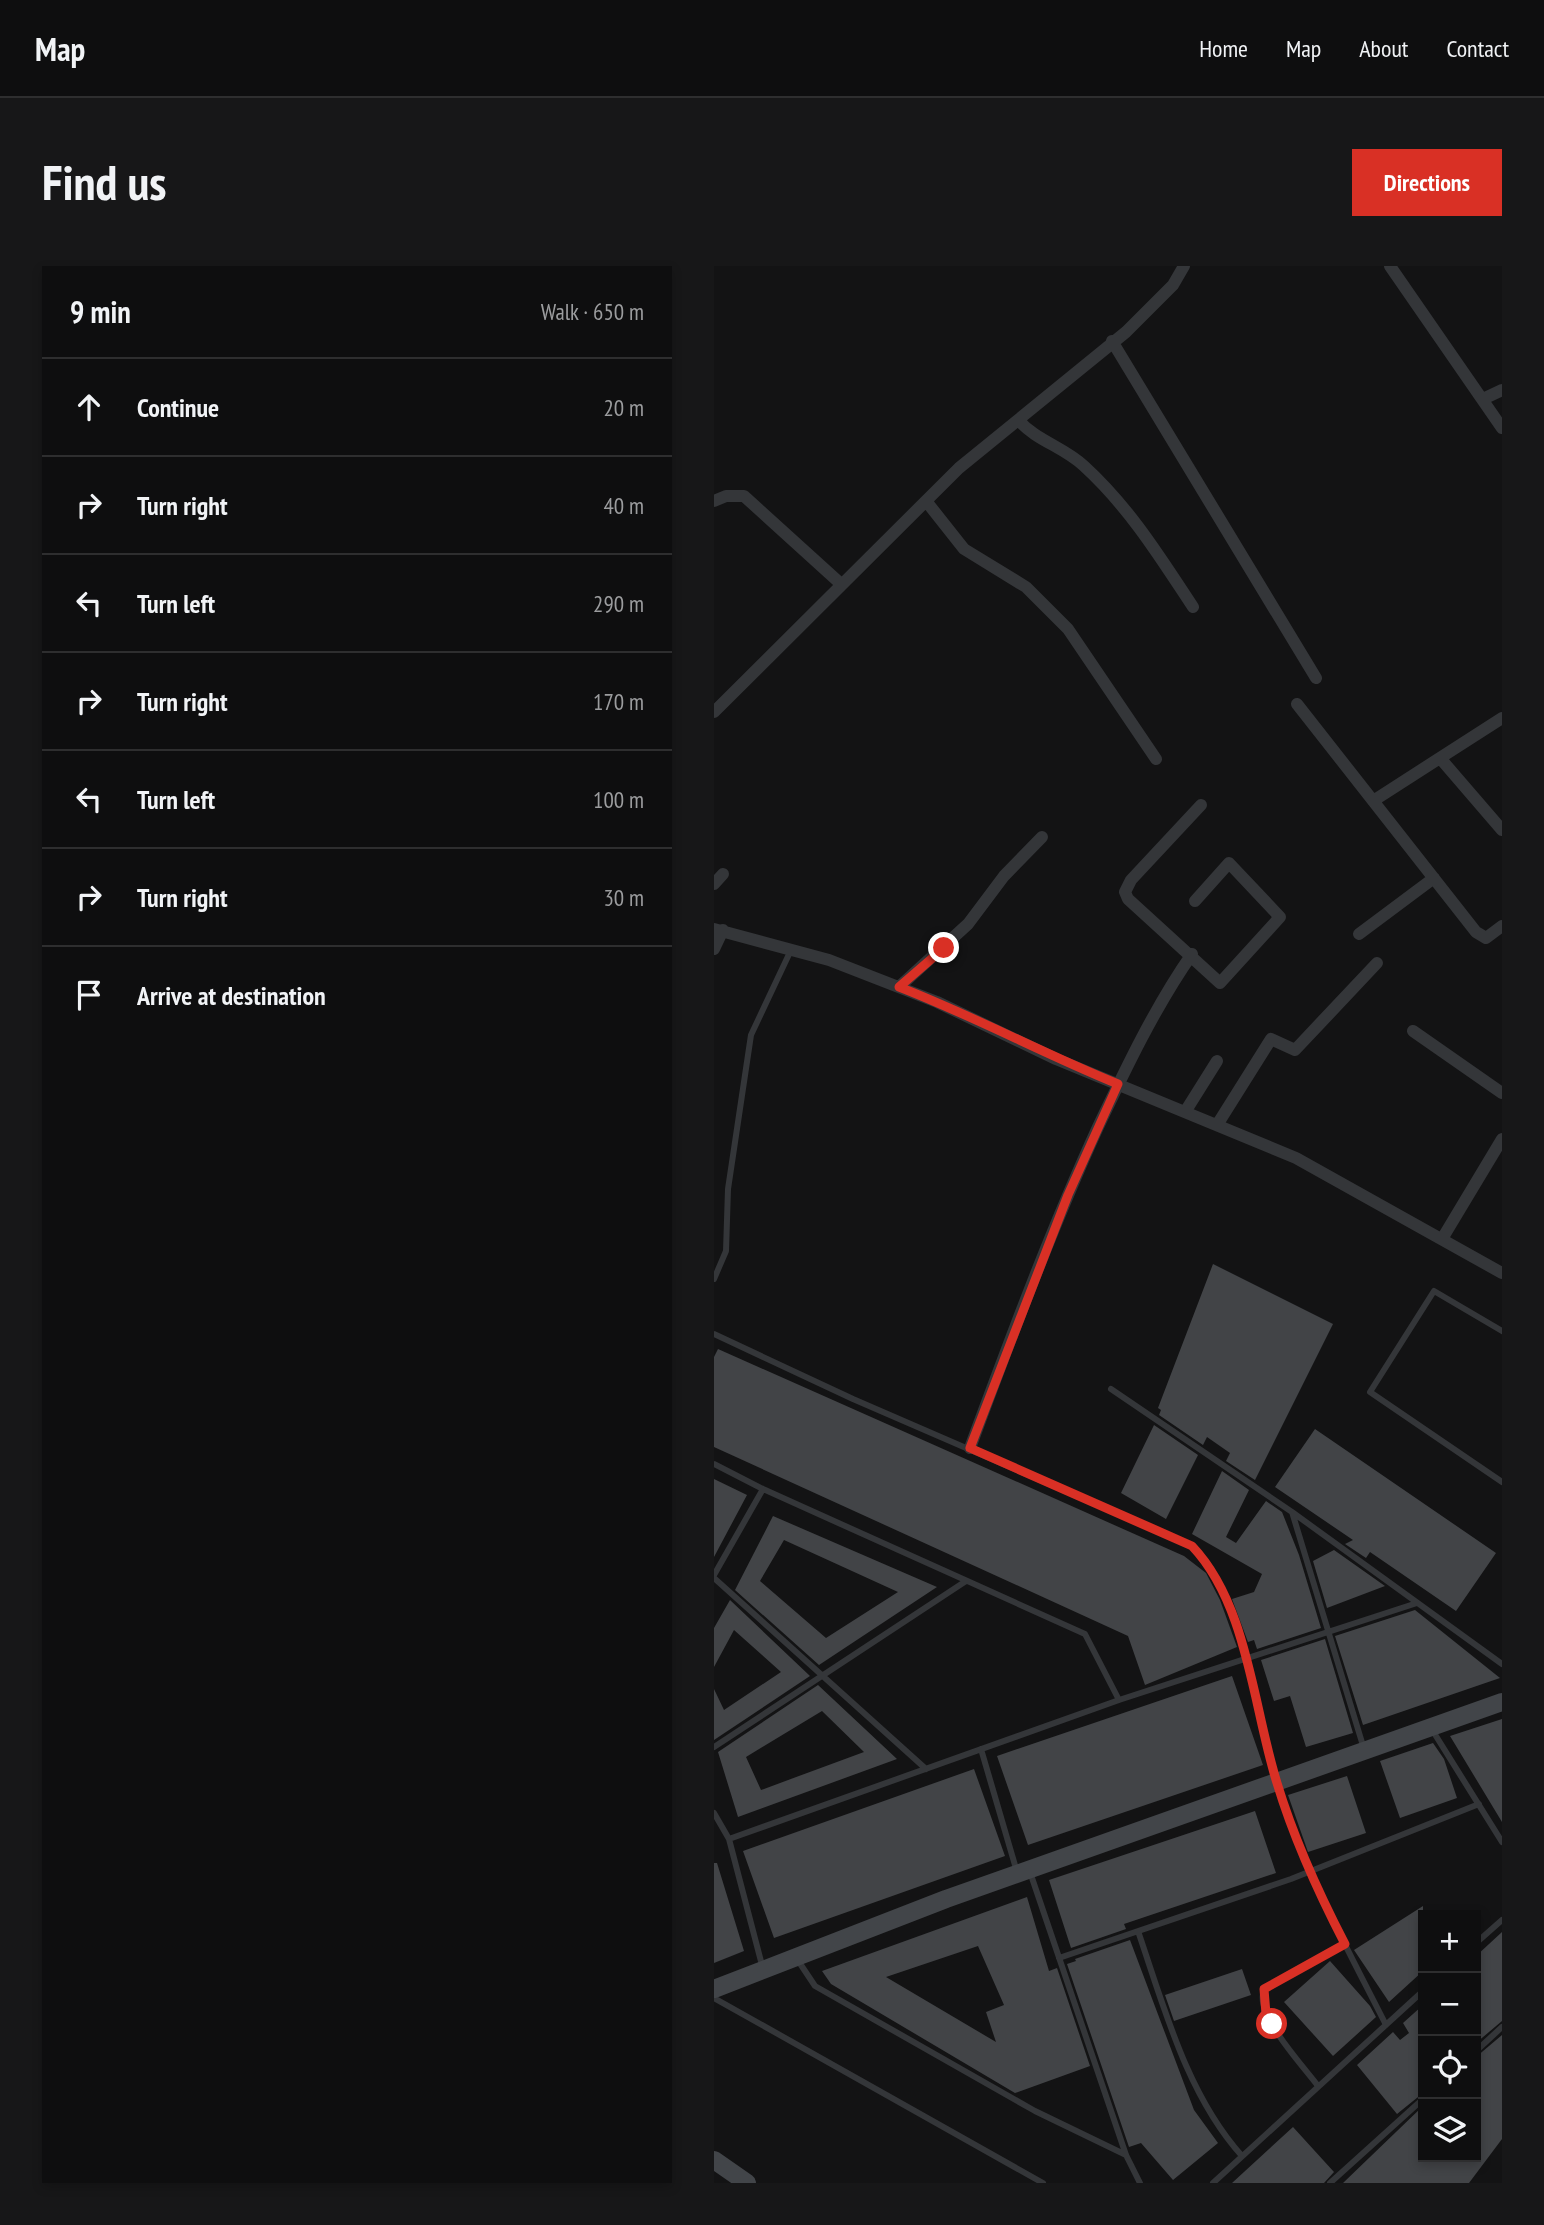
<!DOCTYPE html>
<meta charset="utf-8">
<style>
:root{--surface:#0e0e0f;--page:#171718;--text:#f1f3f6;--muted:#9b9c9e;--line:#2e2e2f;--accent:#d93025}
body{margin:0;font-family:"PT Sans Narrow",sans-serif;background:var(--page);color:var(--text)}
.controls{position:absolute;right:21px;bottom:21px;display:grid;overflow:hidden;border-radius:0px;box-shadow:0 4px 10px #0003}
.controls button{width:63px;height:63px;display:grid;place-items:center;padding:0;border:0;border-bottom:2px solid var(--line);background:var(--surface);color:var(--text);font:35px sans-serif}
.stop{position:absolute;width:21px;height:21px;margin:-16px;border:5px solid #d93025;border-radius:50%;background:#fff}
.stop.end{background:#d93025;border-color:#fff;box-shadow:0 2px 7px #0008}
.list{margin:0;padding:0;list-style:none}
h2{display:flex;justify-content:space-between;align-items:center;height:91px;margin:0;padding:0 28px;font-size:30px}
h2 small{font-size:23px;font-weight:400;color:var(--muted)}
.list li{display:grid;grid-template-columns:46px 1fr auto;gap:21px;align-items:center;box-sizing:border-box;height:98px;padding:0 28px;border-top:2px solid var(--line)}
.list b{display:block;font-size:26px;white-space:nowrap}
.list em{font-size:23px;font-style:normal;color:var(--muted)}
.icon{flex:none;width:38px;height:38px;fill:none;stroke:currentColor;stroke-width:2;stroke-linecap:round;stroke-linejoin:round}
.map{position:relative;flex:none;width:788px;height:1917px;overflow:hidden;border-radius:0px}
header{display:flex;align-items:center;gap:42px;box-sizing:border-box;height:98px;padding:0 35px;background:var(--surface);border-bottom:2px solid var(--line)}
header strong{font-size:33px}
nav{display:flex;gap:38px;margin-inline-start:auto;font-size:24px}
.intro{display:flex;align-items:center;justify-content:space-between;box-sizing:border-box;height:168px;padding:0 42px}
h1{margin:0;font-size:49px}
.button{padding:18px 32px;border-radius:0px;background:var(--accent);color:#fff;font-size:24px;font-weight:700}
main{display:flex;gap:42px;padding:0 42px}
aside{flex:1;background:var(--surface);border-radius:0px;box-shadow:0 4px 10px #0003}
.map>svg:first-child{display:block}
.building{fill:#424447;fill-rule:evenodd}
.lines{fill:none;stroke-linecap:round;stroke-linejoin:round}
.lane{stroke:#343639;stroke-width:6}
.street{stroke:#343639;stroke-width:12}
.secondary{stroke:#424549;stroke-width:18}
.route{stroke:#d93025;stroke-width:9}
</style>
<header>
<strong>Map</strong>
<nav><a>Home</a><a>Map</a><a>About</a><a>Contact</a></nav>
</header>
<div class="intro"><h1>Find us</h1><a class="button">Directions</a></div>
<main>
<aside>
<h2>9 min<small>Walk · 650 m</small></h2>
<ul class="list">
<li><svg class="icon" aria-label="ahead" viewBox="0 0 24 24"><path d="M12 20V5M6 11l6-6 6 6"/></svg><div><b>Continue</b></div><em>20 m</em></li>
<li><svg class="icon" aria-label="right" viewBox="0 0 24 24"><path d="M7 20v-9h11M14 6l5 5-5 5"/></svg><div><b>Turn right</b></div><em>40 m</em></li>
<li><svg class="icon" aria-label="left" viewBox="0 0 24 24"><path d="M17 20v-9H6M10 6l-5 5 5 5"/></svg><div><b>Turn left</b></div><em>290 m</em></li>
<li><svg class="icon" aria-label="right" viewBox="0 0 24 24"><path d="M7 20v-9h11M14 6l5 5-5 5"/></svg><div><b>Turn right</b></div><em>170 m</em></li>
<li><svg class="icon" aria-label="left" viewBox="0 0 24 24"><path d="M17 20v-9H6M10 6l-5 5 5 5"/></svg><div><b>Turn left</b></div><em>100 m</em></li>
<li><svg class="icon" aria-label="right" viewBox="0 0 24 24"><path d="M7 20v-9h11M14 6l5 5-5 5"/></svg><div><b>Turn right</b></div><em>30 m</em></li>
<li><svg class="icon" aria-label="arrive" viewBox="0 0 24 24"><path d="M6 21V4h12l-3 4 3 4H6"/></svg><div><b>Arrive at destination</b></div></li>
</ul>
</aside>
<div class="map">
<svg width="788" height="1917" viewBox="0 0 788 1917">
<rect width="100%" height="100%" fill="#131314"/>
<path class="building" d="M499 998 619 1058 541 1214 512 1195 516 1187 493 1171 489 1179 445 1149 447 1144 444 1142Z
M4 1083 470 1290 492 1307 506 1334 523 1381 431 1419 414 1370 0 1181V1091Z
M440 1159 484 1189 452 1253 407 1227Z
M601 1163 782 1287 742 1345 656 1286 652 1292 631 1278 639 1274 561 1221Z
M508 1205 535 1224 512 1271 522 1277 552 1235 568 1246 585 1289 607 1362 543 1383 540 1374 534 1376 518 1333 540 1326 548 1308 478 1268Z
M0 1213 33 1229 0 1291Z
M59 1250 223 1321 105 1399 21 1324ZM70 1274 184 1326 112 1372 46 1315Z
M620 1284 671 1320 613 1342 599 1295Z
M16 1334 96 1410 0 1474V1423L10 1444 67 1406 20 1364 0 1401V1362Z
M701 1344 786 1412 649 1459 621 1370Z
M611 1373 639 1467 592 1481 576 1430 560 1435 547 1394Z
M518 1410 549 1499 314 1579 283 1490Z
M104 1419 183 1493 24 1551 4 1486ZM108 1445 150 1486 47 1524 32 1491Z
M788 1453V1556L736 1470Z
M719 1477 730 1493 743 1532 686 1552 666 1495Z
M260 1503 291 1590 60 1672 29 1585Z
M633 1510 652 1567 594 1586 574 1529Z
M541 1545 562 1607 410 1658 412 1663 357 1682 335 1614Z
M0 1597H3L30 1685 0 1697Z
M313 1631 335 1705 343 1702 376 1800 301 1827 117 1718 108 1705ZM264 1680 290 1739 272 1746 282 1776 172 1711Z
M709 1640V1705L675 1736 640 1684Z
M788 1666V1755L762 1777V1690Z
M416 1674 480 1844 504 1877 459 1914 427 1877 415 1881 353 1698 362 1695 361 1693Z
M616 1695 656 1740 662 1751 619 1790 570 1736Z
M528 1703 537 1729 460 1755 451 1729Z
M709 1739V1827L683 1848 643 1799 679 1766 686 1774 695 1767 689 1757Z
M788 1769V1873L755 1917H624H629L709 1840V1891H762V1791Z
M579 1861 620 1906 610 1917H518Z"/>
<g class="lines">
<path class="lane" d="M0 1013 12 985 14 923 37 769 77 684
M788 1065 720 1025 656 1126 788 1216
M0 1068 139 1133 478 1280C534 1339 539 1441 563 1517 589 1602 632 1680 672 1759
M397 1123 578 1246 788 1398
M0 1198 49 1223 371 1368 405 1434
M578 1246 650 1483
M0 1309 49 1223
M0 1312 212 1503
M717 1462 788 1576
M0 1481 252 1315
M267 1483 303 1606
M0 1547 15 1573 49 1703
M15 1573 405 1434 703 1337
M316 1606 412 1889 426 1917
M424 1665C450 1741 473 1829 528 1890
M762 1677 788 1654
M345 1692 577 1613 765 1538
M83 1693 101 1720 321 1845 412 1889
M0 1732 329 1917
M762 1785 788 1761
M604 1820C590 1801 544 1752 549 1728 550 1722 556 1720 560 1717L631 1678
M499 1917 709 1725
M616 1917 709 1833"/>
<path class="street" d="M676 0 788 162
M398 75 602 412
M769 133 788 124
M304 154C323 175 350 181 370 200 415 241 446 291 479 341
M0 235 12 230H30L127 318
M212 235 250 283 312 321 354 363 442 493
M583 438 762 666 772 672 788 660
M0 446 245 202 412 66 459 19 470 0
M726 492 788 564
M659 535 788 452
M0 618 9 608
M481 635 515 597 566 651 506 717 414 633 411 626 417 614 487 539
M0 663 115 694 223 736 342 793 582 892 788 1007
M645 668 720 612
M0 683 9 664
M185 721 254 658 290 610 328 571
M699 765 788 827
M471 846 503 795
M503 859 557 773 581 784 663 697
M728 973 788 873
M256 1182C296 1074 336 966 384 861 412 802 441 741 478 688"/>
<path class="secondary" d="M0 1723 232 1633 788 1436
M0 1894 33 1917"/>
</g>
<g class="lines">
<path class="route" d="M230 682 185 721C260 750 330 788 404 818L354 929 256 1182 478 1280C534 1339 539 1441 563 1517 580 1573 604 1626 631 1678L550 1723 552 1748 558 1758"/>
</g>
</svg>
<div class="controls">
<button>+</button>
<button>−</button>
<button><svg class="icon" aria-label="locate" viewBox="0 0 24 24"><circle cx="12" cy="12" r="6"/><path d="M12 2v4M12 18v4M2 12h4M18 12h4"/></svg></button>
<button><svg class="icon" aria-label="layers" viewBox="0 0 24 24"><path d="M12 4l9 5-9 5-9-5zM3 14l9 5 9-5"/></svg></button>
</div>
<div class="stop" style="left:558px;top:1758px"></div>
<div class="stop end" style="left:230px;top:682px"></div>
</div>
</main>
